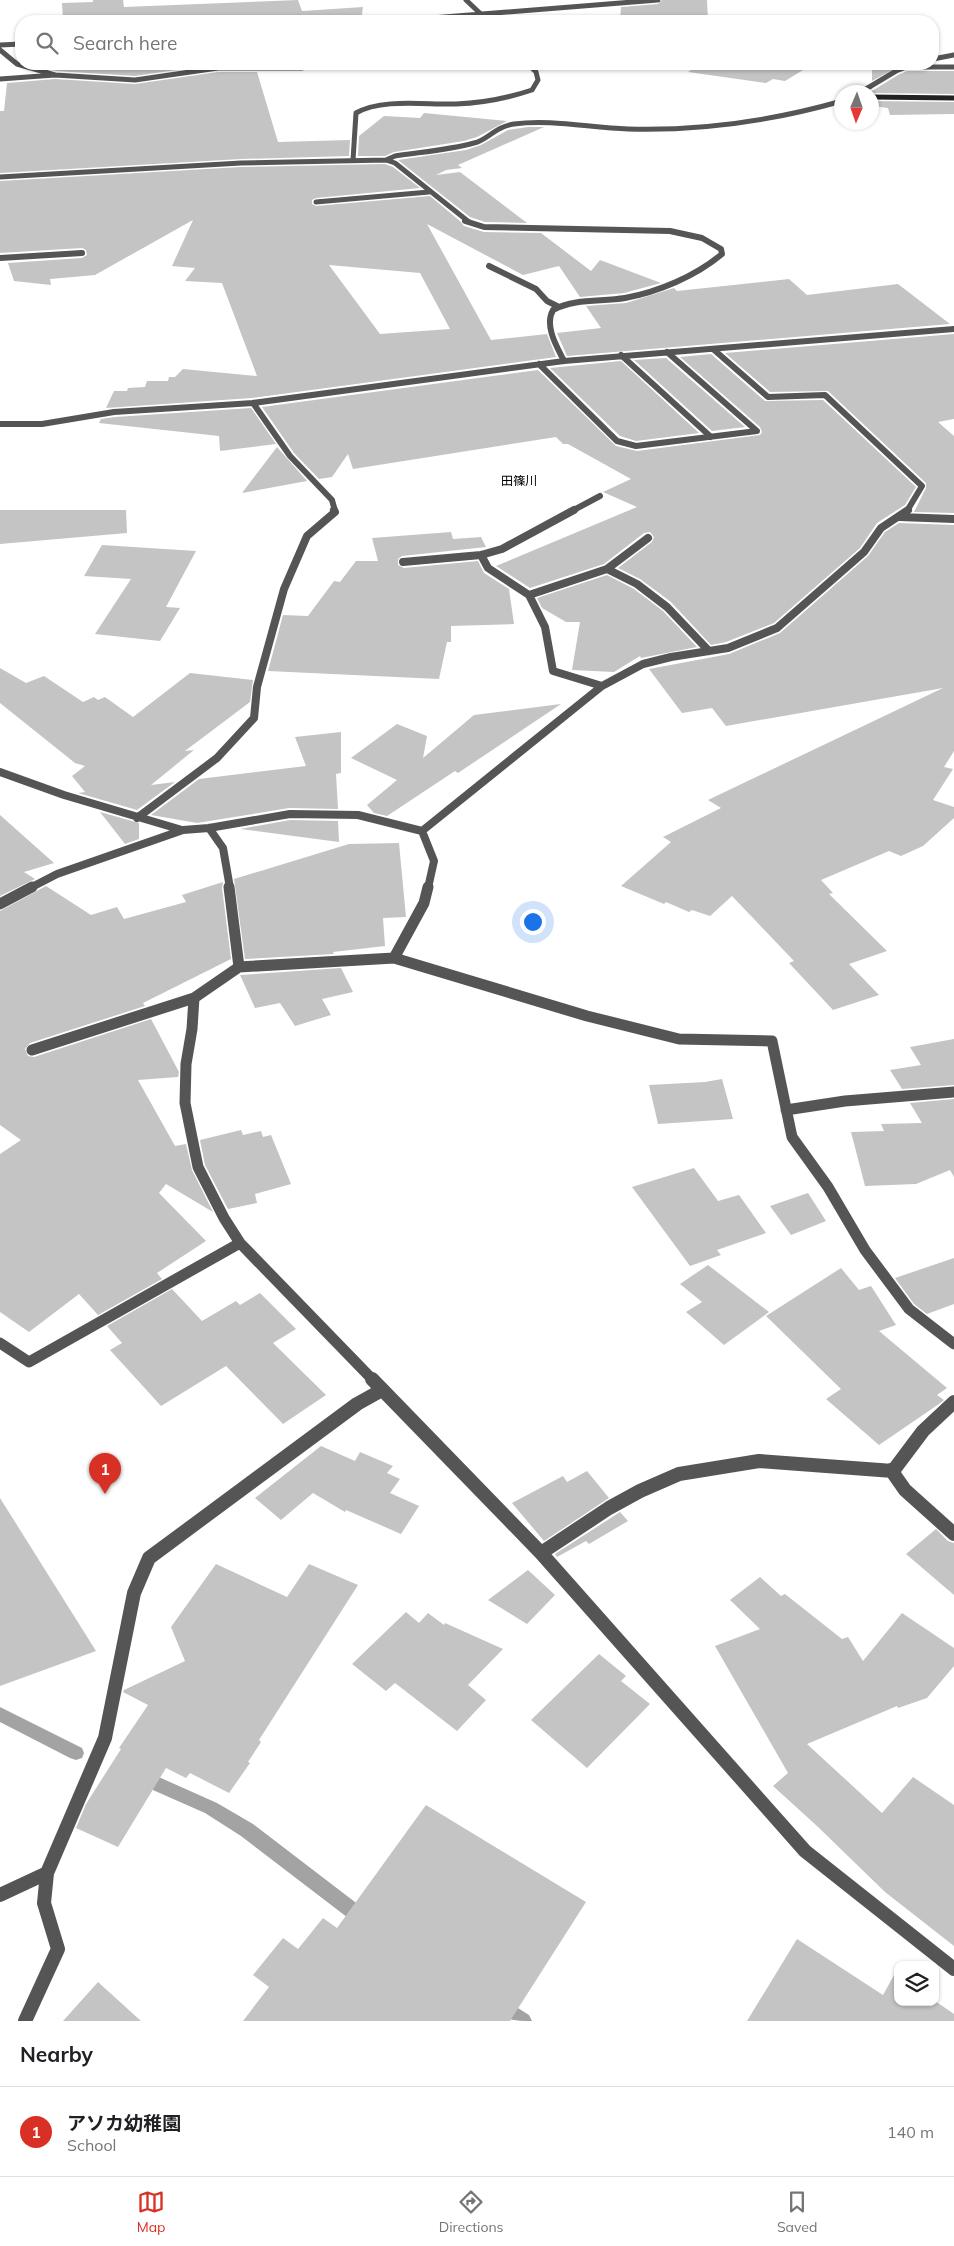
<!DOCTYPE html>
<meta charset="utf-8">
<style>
:root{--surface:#fff;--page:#f2f2f2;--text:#202124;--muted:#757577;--line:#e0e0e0;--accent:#d93025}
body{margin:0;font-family:Mulish,"Noto Sans JP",sans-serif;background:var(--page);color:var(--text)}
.controls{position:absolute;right:15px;bottom:15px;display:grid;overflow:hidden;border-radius:10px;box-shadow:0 1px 4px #0004}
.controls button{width:45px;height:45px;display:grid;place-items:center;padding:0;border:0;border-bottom:1px solid var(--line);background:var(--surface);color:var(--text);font:25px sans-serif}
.compass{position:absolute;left:834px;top:85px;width:45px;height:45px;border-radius:50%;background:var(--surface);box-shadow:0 1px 4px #0004;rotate:182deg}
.you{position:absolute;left:532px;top:921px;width:18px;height:18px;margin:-12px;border:4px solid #fff;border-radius:50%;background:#1a73e8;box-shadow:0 0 0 8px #1a73e833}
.badge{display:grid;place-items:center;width:32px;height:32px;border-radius:50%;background:var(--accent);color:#fff;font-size:16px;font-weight:700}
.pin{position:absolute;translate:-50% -41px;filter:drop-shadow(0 1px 2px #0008)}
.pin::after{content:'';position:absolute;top:26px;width:18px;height:15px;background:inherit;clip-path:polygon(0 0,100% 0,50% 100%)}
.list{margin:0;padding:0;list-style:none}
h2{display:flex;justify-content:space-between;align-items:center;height:65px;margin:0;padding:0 20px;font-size:21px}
h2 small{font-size:16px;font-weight:400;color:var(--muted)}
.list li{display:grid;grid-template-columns:32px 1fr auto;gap:15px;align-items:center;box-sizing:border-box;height:90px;padding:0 20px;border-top:1px solid var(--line)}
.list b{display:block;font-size:19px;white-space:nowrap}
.list p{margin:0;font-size:16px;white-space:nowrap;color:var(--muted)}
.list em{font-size:16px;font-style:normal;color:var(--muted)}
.icon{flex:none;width:28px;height:28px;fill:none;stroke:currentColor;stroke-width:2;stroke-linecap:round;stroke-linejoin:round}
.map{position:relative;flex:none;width:954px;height:2021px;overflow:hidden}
.search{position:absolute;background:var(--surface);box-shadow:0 1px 4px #0004;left:15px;right:15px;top:15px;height:55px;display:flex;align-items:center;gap:12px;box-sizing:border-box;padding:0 18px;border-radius:20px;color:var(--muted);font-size:19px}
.sheet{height:155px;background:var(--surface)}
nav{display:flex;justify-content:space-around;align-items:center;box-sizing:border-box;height:70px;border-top:1px solid var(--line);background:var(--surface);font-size:14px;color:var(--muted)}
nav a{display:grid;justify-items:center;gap:2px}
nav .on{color:var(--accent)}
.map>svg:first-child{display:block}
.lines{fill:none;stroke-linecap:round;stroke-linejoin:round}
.stream{fill:#a3a3a3;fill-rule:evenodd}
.building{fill:#c4c4c4;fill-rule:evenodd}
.street-far4{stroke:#555;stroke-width:5}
.street-far3{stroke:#555;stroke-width:6}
.street-far2{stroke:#555;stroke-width:8}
.street-far1{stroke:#555;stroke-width:11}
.street{stroke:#555;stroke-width:14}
.secondary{stroke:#222;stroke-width:5}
.labels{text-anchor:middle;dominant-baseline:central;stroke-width:5;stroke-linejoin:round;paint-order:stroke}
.far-neighbourhood-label{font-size:12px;fill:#000;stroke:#fff}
</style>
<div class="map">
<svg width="954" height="2021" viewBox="0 0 954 2021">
<rect width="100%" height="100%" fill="#fff"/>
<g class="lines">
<path class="stream" d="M0 1707 82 1748 84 1753 82 1758 76 1760 70 1758 0 1722Z
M143 1770 217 1803 253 1824 368 1912 371 1918 368 1924 362 1926 356 1924 241 1836 205 1813 137 1783 135 1778 137 1773Z
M502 1998 529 2015 532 2021C517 2021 500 2021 493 2007L496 2001Z"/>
</g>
<path class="building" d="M93 0H123L124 7 298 0 302 11 363 7 361 21H63L62 3 93 2Z
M662 0H707L708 21H620L621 7 658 4Z
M32 64H217L135 76 56 71Z
M303 64H356L355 70H306V66Z
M701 64H813L785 81 773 79 766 83 688 72Z
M872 64H903L872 81Z
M907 71H954V94L872 93V91L898 75Z
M218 72H257L278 142 350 140 349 156 241 159 0 173V111H4L7 83 55 79 135 84Z
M872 101 954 102V114L890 115 888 108 872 106Z
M424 113 507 121 477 137 464 141 394 152 385 156H358L359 136 384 116 420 118Z
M528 127H544L458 165 462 168 446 170 436 175 460 172 527 223 485 222 470 217 398 160 466 150 481 145 508 130Z
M385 164 393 167 420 188 316 198 312 200V204L316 206 430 196 460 221 464 226 484 232 541 233 591 271 600 260 661 283 624 293 580 297 559 266 523 275 427 224 491 340 547 334 556 357 252 398 106 408 114 391H127L128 388 145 387 147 381H168L169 377H175L183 369 257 376 222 283 185 281 195 268 172 266 193 220 95 275 50 279 51 285 14 281 8 263 82 258 87 255 86 250 82 248 0 253V181L241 167ZM329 265 420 273 450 329 380 334Z
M789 279 807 295 898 284 950 324 567 356 557 333 601 328 586 306 626 303 674 288 677 291Z
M954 334V419L938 422 954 436V513L914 512 926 488V483L828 391 770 392 725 353Z
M711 354 765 401 823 400 916 487 905 505 877 523 860 548 774 623 726 642 711 645 671 602 640 579 618 568 652 542 654 537 650 532 644 533 604 564 530 588 496 566 637 507 603 492 631 479 568 444H563L556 437 353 469 348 454 332 477 319 479 294 453 262 407 538 370 616 446 637 451 760 435 762 432 760 427 680 357Z
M666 358 745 427 712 431 634 360Z
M621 361 699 433 636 441 620 436 550 368Z
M251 408 276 444 220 451 219 436 99 423 101 419 115 417Z
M277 447 307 481 242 493Z
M0 510H126L127 533 0 544Z
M899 523 954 525V751L944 767 953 769 933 800 954 807V818L923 846 901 856 889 851 821 880 833 893 829 894 887 951 849 964 879 995 833 1010 789 963 794 961 732 896 710 916 692 910 689 912 666 902 664 904 621 886 671 842 663 837 721 808 708 800 943 688 726 726 712 708 682 713 649 669 729 654 780 633 868 556 885 532Z
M451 532 453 539 481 537 486 547 402 556 398 559V565L404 568 478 561 484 573 509 589 514 624 451 626V642H447L439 679 268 671 283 615 308 616 334 581 340 582 356 561H378L372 538Z
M102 545 196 551 166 607 180 608 160 641 95 634 131 579 84 576Z
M607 575 634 589 663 611 697 647 641 658 640 656 614 672 572 670 580 622H566L542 608 537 598Z
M0 668 26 683 44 676 83 702 94 697 98 700 105 697 133 717 190 673 253 680 250 702 185 751 194 750 151 785 175 782 137 810 78 793 85 792 72 776 85 766 75 763 0 703Z
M561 704 458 773 455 771 387 816 374 813 367 805 397 780 351 758 397 724 427 736 423 758 474 715Z
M341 732V773L336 774 338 809 289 808 197 823 151 815 199 779 306 766 295 737Z
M100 812 139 823V839L125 844Z
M0 815 54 863 24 872 35 879 0 896Z
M290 820 338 821 339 842 240 829Z
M399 843 406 917 383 918 385 946 333 952 334 954 245 959 234 879 349 844Z
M223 882 222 888 231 959 143 1003 145 1006 30 1043 25 1049 28 1056 34 1057 151 1019 179 1072 178 1077 138 1080 175 1146 186 1144 192 1170 213 1212 166 1184 159 1193 206 1241 157 1273 162 1279 98 1315 79 1294 29 1332 0 1312V1154L21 1140 0 1125V911L46 886 91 915 117 907 124 919 186 902 182 895Z
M341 968 353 992 322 999 331 1015 295 1026 280 1003 255 1008 240 975Z
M954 1039V1085L902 1089 890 1070 921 1065 910 1047Z
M722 1079 733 1119 658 1124 649 1085 705 1082Z
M954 1099V1177L950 1170 916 1184 865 1186 851 1132 884 1131 881 1124 922 1123 910 1103Z
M241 1130 243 1135 261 1131 263 1137 271 1135 291 1184 255 1194 257 1203 228 1209 205 1165 200 1140Z
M694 1168 718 1201 739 1195 766 1233 717 1250 721 1255 690 1266 632 1187Z
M808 1193 826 1221 791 1235 770 1206Z
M954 1258V1304L927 1314 914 1304 895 1278Z
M708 1265 769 1312 724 1345 686 1312 702 1302 680 1284Z
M841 1268 859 1290 871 1286 896 1325 879 1331 947 1388 937 1395 944 1400 939 1404 879 1445 826 1399 841 1389 766 1316Z
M172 1289 202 1321 236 1301 240 1305 260 1293 296 1329 273 1343 326 1395 283 1424 226 1366 161 1406 110 1350 122 1343 107 1326Z
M321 1446 355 1461 360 1452 393 1466 387 1473 400 1479 390 1493 419 1506 401 1534 346 1510 345 1512 313 1493 281 1520 255 1498Z
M587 1471 609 1498 544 1541 512 1503 563 1476 567 1482Z
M0 1498 96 1651 0 1686Z
M620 1512 628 1521 589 1544 586 1541 557 1557 555 1554Z
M936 1529 948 1541 954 1543V1595L906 1554Z
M216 1564 287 1597 309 1564 358 1585 259 1740 261 1742 248 1762 250 1763 229 1793 190 1773 186 1778 166 1768 118 1847 76 1828 86 1804 121 1749 119 1748 148 1705 123 1692 124 1690 185 1661 171 1627Z
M528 1570 555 1595 527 1624 488 1600Z
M760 1577 781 1596 785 1594 842 1639 848 1637 863 1661 902 1613 954 1648V1666L927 1698 898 1708 897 1706 807 1744 882 1813 913 1777 954 1805V1946L885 1892 817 1826 773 1786 788 1773 715 1646 760 1629 730 1600Z
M406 1612 419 1623 428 1613 444 1625 445 1623 503 1649 468 1685 486 1700 457 1731 395 1683 386 1691 352 1664Z
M599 1654 626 1676 621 1681 650 1704 587 1768 531 1720Z
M426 1805 586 1902 510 2021H243L269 1987 253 1975 283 1938 298 1949 323 1918 337 1928Z
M797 1939 883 1995 894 1975 898 1977V2002L935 2001 954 2014V2021H747Z
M98 1982 141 2021H63Z"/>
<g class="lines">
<path class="street-far4" d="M466 0 485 18
M394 21 658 0
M0 45 21 44
M0 50 17 64 55 75 0 79
M933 59 954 55
M908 67H954
M55 75 135 80 218 68H302
M861 92 896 71 914 64
M353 160 356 113C382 98 426 105 456 104 481 103 508 98 532 90L538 80 536 72 528 64
M386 160 395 156C421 152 449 150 474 143 488 140 494 127 514 124 551 119 591 128 628 129 701 131 772 121 842 101
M0 177 241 163 386 160 395 163 469 222
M316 202 429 192"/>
<path class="street-far3" d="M465 221 484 227 670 231 702 238 721 249 722 254C696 276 658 292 625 298 601 302 575 298 553 310 544 326 557 347 564 361
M0 258 82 253
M489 266 536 289 547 301 559 307
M713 349 768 397 825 395 922 486 907 511
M621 355 711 437
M539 364 617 441 636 446 757 431 667 352
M253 403 290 456 332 500 335 511
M0 424H42L114 412 253 403 564 361 954 329
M572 511 600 496"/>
<path class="street-far2" d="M899 517 954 519
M481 555 488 568 529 595
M403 562 481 555 502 549 574 510
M607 569 648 538
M602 686 553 671 545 627 529 595 607 569 637 584 667 607 709 651
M0 772 64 795 182 830
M137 818 217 758 254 718 257 687 284 589 307 536 335 512 334 510
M209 828 223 848 230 888
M422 831 434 861 428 888
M422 831 602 686 643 664 671 657 728 648 777 628 864 552 881 528 908 510
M30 888 57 874 183 830 209 828 290 814 358 815 422 831"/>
<path class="street-far1" d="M229 887 239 967 194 998 192 1029 186 1064 185 1103 198 1167 224 1218 240 1243 373 1380
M428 887 424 903 394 958 587 1016 679 1039 772 1041 792 1137 828 1187 865 1250 909 1309 954 1344
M0 904 32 887
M239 967 394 958
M32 1050 194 998
M786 1110 845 1101 954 1092
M0 1343 29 1362 240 1243"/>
<path class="street" d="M372 1379 541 1553 805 1851 954 1969
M891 1470 905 1490 954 1534
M541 1553 609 1508 640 1491 679 1474 759 1461 893 1471 923 1431 954 1402
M0 1895 47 1873
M25 2021 58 1949 44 1903 47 1873 105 1738 134 1593 149 1558 357 1404 382 1390"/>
<path class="secondary" d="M872 97 954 98"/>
</g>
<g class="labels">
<g class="far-neighbourhood-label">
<text x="519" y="480">田篠川</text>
</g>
</g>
</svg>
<div class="controls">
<button><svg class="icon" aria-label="layers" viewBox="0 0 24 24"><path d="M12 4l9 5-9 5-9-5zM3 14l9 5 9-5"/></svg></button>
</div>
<svg class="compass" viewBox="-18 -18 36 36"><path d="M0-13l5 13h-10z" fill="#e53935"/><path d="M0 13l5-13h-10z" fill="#757577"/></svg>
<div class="you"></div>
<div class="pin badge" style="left:105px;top:1494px">1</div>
<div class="search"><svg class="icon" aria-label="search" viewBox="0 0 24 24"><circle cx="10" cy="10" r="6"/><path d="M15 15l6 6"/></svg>Search here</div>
</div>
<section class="sheet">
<h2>Nearby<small></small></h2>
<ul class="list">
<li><span class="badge">1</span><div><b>アソカ幼稚園</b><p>School</p></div><em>140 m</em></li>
</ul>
</section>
<nav>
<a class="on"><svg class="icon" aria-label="map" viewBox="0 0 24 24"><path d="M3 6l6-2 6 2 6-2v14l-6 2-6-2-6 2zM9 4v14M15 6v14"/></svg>Map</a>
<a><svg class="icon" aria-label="directions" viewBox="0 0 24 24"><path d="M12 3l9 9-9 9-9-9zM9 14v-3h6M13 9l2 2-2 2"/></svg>Directions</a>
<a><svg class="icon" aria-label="saved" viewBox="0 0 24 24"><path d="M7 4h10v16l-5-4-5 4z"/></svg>Saved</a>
</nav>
